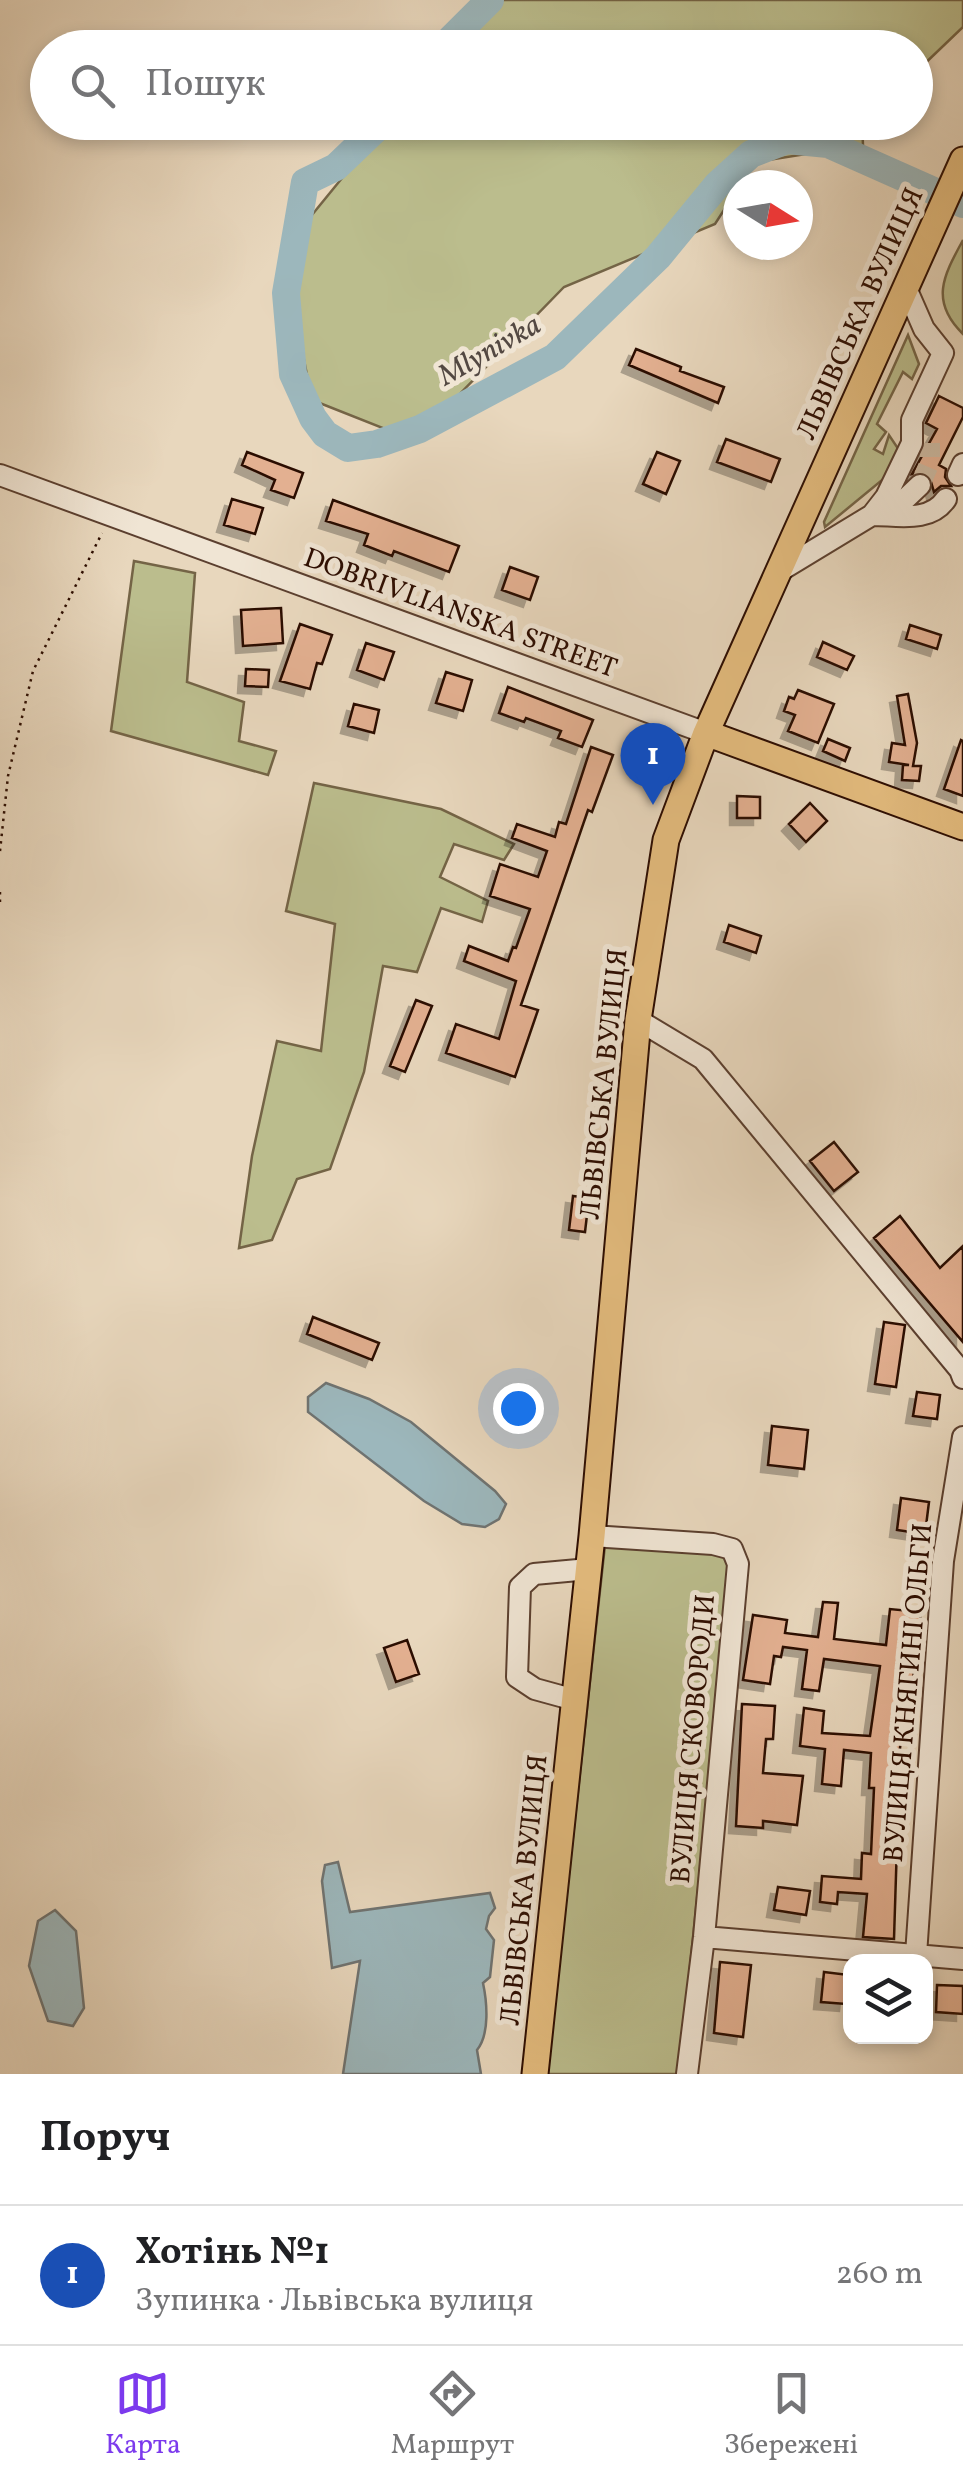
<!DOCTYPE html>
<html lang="uk">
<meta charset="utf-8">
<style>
:root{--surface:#fff;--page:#f2f2f2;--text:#202124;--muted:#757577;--line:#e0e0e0;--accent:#7c3aed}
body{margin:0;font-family:Vollkorn,serif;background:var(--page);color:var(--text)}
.controls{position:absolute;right:30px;bottom:30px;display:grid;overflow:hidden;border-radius:20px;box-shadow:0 5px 15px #0003}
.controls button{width:90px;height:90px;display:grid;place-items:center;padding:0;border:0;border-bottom:2px solid var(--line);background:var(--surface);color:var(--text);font:50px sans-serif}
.compass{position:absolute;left:723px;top:170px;width:90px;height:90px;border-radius:50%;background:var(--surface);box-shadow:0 5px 15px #0003;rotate:101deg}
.you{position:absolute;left:518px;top:1408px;width:35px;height:35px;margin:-25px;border:8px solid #fff;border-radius:50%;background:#1a73e8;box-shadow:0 0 0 15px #1a73e833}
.badge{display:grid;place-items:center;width:65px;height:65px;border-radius:50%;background:var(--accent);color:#fff;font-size:32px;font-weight:700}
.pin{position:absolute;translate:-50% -82px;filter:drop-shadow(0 2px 5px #0008)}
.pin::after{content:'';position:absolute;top:52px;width:35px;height:30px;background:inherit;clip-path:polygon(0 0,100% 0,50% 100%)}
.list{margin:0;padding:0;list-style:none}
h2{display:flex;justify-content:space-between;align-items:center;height:130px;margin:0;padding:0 40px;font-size:42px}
h2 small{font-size:32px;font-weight:400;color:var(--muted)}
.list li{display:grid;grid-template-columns:65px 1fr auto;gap:30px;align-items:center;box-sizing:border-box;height:140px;padding:0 40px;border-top:2px solid var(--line)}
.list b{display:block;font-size:38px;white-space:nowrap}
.list p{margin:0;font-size:32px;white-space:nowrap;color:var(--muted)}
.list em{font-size:32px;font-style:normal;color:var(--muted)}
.icon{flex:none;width:55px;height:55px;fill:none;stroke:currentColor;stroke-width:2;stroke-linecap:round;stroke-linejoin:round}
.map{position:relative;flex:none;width:963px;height:2074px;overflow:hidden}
.search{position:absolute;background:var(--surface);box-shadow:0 5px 15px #0003;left:30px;right:30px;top:30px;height:110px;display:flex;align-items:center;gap:25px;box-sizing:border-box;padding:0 35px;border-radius:55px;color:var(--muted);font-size:38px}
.sheet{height:270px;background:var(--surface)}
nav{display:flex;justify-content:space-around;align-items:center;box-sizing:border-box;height:140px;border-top:2px solid var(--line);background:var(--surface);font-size:28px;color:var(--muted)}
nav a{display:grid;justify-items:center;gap:5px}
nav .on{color:var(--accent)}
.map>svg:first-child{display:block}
.green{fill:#bbbd8d;stroke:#746446;stroke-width:2.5}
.water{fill:#9cb7bc;stroke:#6f7371;stroke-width:2.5}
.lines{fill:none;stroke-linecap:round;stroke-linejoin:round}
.river{stroke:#9cb7bc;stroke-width:28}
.building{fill:#e3b091;stroke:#2c0c00;stroke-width:2.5;filter:url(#shadow)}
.minor-tunnel{stroke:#ccb9a1;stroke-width:20;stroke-dasharray:20 10;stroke-linecap:butt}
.minor-casing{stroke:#5b3f2f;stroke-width:24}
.major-casing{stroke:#2c0c00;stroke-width:29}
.path{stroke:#2c0c00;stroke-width:2.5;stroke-dasharray:2.5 5;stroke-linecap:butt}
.minor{stroke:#f0e5d4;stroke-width:20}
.major{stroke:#e4bc7e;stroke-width:25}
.labels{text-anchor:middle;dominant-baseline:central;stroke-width:10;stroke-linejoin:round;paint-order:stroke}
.street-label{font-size:28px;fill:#2c0c00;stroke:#f0e5d4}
.water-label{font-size:30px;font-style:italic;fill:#534842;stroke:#f0e5d4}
</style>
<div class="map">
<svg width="963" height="2074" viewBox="0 0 963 2074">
<defs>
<filter id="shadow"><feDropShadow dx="-7" dy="7" stdDeviation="0" flood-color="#0004"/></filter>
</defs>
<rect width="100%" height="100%" fill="#e8d7bd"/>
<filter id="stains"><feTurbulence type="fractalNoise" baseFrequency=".002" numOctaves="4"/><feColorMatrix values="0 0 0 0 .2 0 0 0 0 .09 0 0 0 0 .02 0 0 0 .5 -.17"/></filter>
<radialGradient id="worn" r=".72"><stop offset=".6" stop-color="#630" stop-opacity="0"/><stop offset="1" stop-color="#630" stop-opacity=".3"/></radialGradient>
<path class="green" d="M491 0H963V27L916 72V48L452 47Z
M387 123 862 122 863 145 755 162 715 224 564 287 448 406 385 429 312 400 293 305 307 221Z
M963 240V334C929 301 944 275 963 240Z
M908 335 919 364 912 379 903 372 877 424 886 432 874 449 883 454 889 435 899 450 887 476 825 527 824 522Z
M134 561 195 573 187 682 244 702 239 741 276 751 268 775 111 731Z
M314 783 441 809 514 844 504 860 454 844 440 877 488 901 482 922 441 908 417 972 383 966 364 1072 330 1169 297 1179 272 1240 239 1248 252 1156 277 1041 321 1051 335 924 286 911Z
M605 1545 725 1554 731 1566 679 2074H547Z"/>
<path class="water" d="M326 1383 369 1399 411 1422 495 1491 506 1504 499 1519 485 1527 462 1524 424 1501 308 1412V1397Z
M338 1862 350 1912 490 1893 495 1908 489 1916 486 1929 494 1940 490 1977 483 1983C487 2002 490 2034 477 2050L481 2074H343L360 1961 332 1968 322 1881 325 1865Z
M55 1910 76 1931 84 2008 73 2026 48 2021 29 1966 38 1921Z"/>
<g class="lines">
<path class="river" d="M442 48 490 0
M383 122 336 167 305 182 286 293 293 374 313 418 325 434 348 448 377 444 420 429 555 357 658 257 718 184 751 154 787 140 828 144 963 204"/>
</g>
<path class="building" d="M636 349 681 367 680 371 724 387 718 403 629 365Z
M939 396 963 408V417L939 465 946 469 945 477 951 486H941L934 492 929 475 923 472 912 474 937 429 926 423Z
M726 439 780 459 771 482 717 462Z
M247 452 303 473 294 498 271 490 275 480 242 465Z
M657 452 680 461 666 494 643 484Z
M232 499 263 508 255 534 224 525Z
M333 500 459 546 449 572 394 551 392 556 364 545 368 534 326 521Z
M510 567 538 577 530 600 502 590Z
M281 608 283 643 243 646 241 610Z
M300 624 332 635 322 664 317 663 310 689 280 681Z
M910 625 941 635 937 649 906 639Z
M823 642 854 656 847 670 817 657Z
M366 643 394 652 384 680 357 670Z
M246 669 269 670 268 687 245 686Z
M446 672 472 680 463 711 436 703Z
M508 687 593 720 582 747 558 738 561 731 526 718 524 722 499 713Z
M798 690 834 704 818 743 788 731 795 715 784 711 789 697 794 699Z
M908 694 917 743 913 766H921L919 781 902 780 903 765H909L889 762 892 743 905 745 897 696Z
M354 704 379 710 374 733 348 726Z
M828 739 850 748 845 761 823 751Z
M961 740 963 741V796L944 789Z
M591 747 613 755 592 812 588 810 521 1005 538 1010 515 1077 446 1053 456 1024 499 1039 516 981 464 961 469 946 508 961 513 947 516 948 530 909 490 896 500 864 538 877 547 851 512 838 517 824 555 837 559 822 566 824Z
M737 796 760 797V818H737Z
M810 803 827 821 806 842 789 824Z
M729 925 761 936 756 953 724 942Z
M416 1000 432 1006 405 1072 390 1066Z
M834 1142 858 1172 834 1191 810 1161Z
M573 1196 589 1198 585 1232 569 1230Z
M900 1216 940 1268 963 1246V1342L874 1238Z
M313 1317 379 1343 372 1360 307 1334Z
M884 1322 905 1325 896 1387 875 1384Z
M917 1392 940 1395 937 1419 913 1416Z
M772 1426 808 1430 804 1469 768 1465Z
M901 1498 929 1502 925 1534 897 1530Z
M823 1602 838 1603 834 1639 886 1645 890 1609 921 1612 911 1697 906 1696 900 1748 894 1939 863 1937 867 1894 838 1892 837 1904 820 1902 822 1876 861 1879 862 1853 871 1854 874 1788H869L871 1753 844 1750 841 1786 822 1784 825 1749 800 1746 804 1708 824 1711 822 1733 870 1736 880 1666 824 1659 819 1691 802 1689 807 1650 783 1647 781 1657 774 1656 770 1684 743 1680 753 1615 787 1620 785 1633 818 1637Z
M407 1640 419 1674 396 1682 384 1648Z
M742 1704 775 1706 773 1739H766L763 1773 803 1776 797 1825 763 1821V1828L736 1826Z
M778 1887 810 1891 806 1915 774 1910Z
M720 1962 751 1965 743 2037 714 2033Z
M824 1972 849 1975 846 2004 821 2002Z
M937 1985 963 1986V2014L936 2012Z"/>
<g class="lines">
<path class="minor-tunnel" d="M920 485 930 462V443"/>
<defs>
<path id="minor" d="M0 475 706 733
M958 475 963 464
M879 512 900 504 920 485
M872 515C898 515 930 523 946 499
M778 572 872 515 886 497 912 443V420L943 353 924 329 906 288
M638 1020 703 1059 960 1370 963 1378
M592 1536 713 1544 732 1549 738 1564 704 1937 687 2074
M575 1700 535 1689 517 1677 520 1587 534 1574 589 1569
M704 1937 963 1959
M916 1955 943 1561 963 1437"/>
<path id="major" d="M706 733 963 827
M535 2074 592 1536 638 1020 666 840 706 733 963 160"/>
</defs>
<use href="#minor" class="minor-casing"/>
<use href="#major" class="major-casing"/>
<path class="path" d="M0 851 8 776 33 671 102 533
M0 892V903"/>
<use href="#minor" class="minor"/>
<use href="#major" class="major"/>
</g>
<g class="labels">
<g class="street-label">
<text transform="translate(861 314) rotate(-66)">ЛЬВІВСЬКА ВУЛИЦЯ</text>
<text transform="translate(460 614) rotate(20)">DOBRIVLIANSKA STREET</text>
<text transform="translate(605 1084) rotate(-84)">ЛЬВІВСЬКА ВУЛИЦЯ</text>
<text transform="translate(909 1693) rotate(-85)">ВУЛИЦЯ КНЯГИНІ ОЛЬГИ</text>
<text transform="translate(694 1739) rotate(-85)">ВУЛИЦЯ СКОВОРОДИ</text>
<text transform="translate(525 1890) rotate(-84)">ЛЬВІВСЬКА ВУЛИЦЯ</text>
</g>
<g class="water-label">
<text transform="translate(490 351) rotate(-30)">Mlynivka</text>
</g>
</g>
<rect width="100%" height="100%" filter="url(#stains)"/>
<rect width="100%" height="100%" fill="url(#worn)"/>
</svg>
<div class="controls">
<button><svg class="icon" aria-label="layers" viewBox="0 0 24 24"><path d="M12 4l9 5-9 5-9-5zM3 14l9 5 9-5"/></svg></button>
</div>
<svg class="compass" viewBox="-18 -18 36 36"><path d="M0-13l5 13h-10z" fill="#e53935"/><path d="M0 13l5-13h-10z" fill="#757577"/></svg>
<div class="you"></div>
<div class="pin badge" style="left:653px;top:805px;background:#1a4fb4">1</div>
<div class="search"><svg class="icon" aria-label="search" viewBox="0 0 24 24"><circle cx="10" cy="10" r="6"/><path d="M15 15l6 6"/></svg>Пошук</div>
</div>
<section class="sheet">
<h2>Поруч<small></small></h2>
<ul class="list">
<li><span class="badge" style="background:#1a4fb4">1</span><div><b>Хотінь №1</b><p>Зупинка · Львівська вулиця</p></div><em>260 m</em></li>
</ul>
</section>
<nav>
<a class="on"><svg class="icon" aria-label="map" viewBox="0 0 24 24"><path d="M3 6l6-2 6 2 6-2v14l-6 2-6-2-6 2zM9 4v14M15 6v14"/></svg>Карта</a>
<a><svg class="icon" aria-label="directions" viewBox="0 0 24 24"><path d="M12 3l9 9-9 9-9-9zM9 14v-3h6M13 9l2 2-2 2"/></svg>Маршрут</a>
<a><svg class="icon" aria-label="saved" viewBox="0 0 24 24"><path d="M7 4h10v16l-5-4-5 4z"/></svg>Збережені</a>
</nav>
